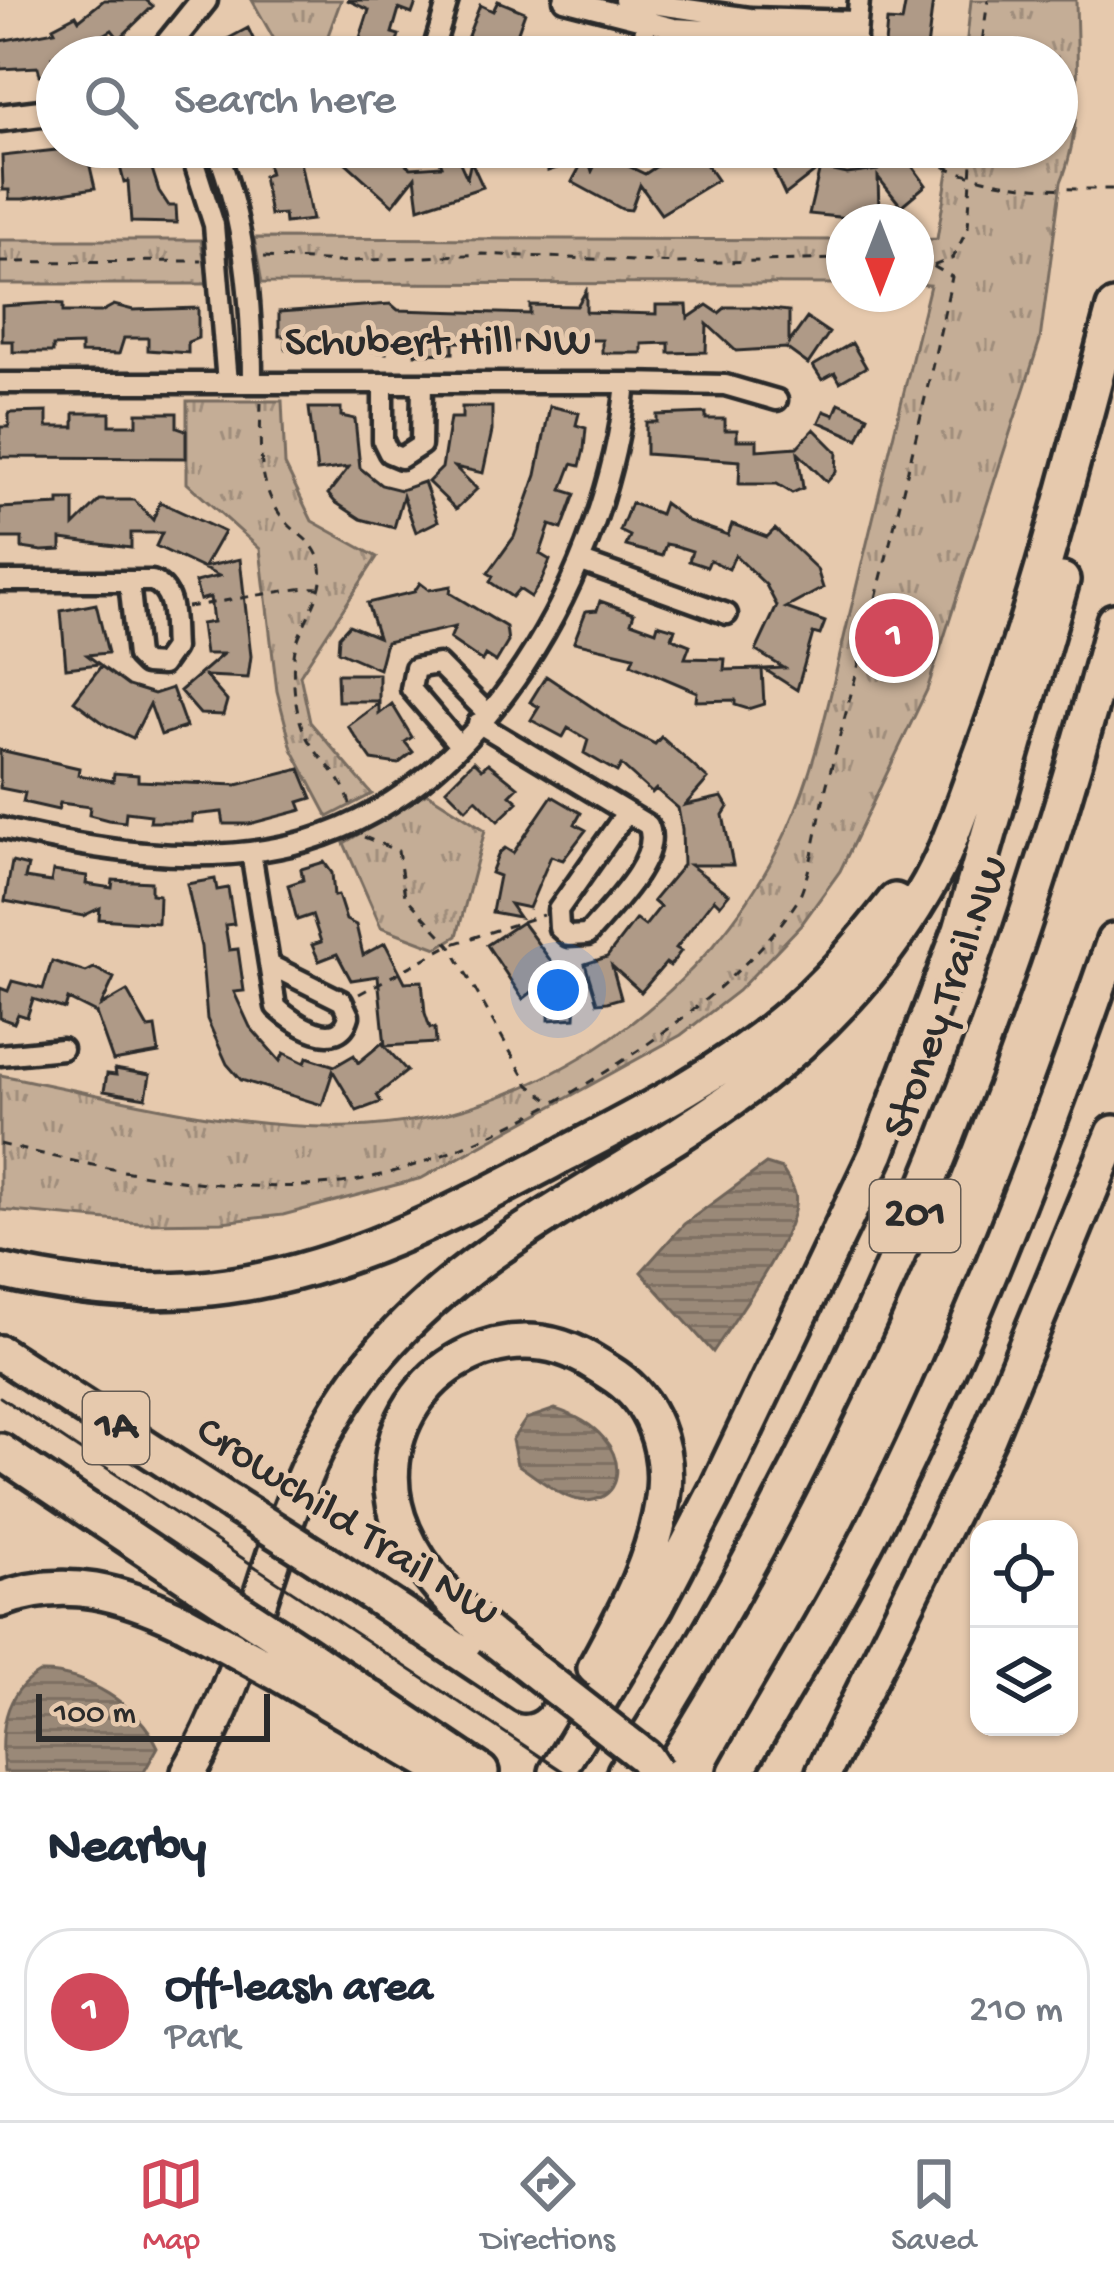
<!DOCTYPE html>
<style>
:root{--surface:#fff;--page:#f2f2f3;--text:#1f2937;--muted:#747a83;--line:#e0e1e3;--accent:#d1495b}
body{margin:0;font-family:"Gochi Hand",sans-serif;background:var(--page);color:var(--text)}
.controls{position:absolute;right:36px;bottom:36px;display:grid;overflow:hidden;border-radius:24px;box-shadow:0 3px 9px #0004}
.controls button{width:108px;height:108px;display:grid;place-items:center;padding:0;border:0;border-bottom:3px solid var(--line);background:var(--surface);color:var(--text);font:60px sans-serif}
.compass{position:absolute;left:826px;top:204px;width:108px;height:108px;border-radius:50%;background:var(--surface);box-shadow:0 3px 9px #0004;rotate:180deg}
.scale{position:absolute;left:36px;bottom:30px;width:234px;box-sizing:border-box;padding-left:12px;border:6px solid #2b2b2b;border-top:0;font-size:33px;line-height:42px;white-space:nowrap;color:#2b2b2b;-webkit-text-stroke:9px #e6c9ad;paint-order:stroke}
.you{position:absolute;left:558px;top:990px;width:42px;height:42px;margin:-30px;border:9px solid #fff;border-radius:50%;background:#1a73e8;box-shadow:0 0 0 18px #1a73e833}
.badge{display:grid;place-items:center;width:78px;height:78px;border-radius:50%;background:var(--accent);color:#fff;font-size:39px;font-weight:700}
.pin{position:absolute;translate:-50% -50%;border:6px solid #fff;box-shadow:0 3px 12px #0006}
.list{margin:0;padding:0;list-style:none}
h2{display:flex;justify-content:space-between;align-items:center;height:156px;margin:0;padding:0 48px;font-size:51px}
h2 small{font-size:39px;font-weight:400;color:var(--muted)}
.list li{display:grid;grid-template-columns:78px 1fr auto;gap:36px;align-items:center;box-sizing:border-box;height:168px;margin:0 24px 24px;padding:0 24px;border:3px solid var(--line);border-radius:48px}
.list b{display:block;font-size:45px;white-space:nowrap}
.list p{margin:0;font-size:39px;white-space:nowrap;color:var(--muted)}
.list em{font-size:39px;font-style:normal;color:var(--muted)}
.icon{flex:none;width:66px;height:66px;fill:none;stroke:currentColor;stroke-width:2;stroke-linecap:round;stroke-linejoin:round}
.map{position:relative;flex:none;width:1114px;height:1772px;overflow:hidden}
.search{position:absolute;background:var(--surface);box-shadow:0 3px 9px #0004;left:36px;right:36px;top:36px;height:132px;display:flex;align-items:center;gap:30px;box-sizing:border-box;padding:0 42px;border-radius:66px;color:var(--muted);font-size:45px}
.sheet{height:348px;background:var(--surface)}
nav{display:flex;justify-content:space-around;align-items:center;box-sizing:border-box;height:168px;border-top:3px solid var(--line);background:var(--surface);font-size:33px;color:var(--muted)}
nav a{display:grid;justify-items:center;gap:6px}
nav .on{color:var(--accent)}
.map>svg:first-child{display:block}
.grass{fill:url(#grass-tufts);stroke:#786c60;stroke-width:3}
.water{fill:url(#water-rules);stroke:#6e6359;stroke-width:3}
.building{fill:#af9a87;stroke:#2b2b2b;stroke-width:3}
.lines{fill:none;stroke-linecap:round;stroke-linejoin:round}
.street-casing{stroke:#2b2b2b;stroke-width:27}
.secondary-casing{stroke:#2b2b2b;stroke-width:33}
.highway-casing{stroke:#2b2b2b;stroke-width:42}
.path{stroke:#2b2b2b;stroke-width:3;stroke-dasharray:9 9;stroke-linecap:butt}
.street{stroke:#e6c9ad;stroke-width:18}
.secondary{stroke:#e6c9ad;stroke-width:24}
.highway{stroke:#e6c9ad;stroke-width:33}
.tram{stroke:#2b2b2b;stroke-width:3}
.highway-bridge-casing{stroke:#2b2b2b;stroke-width:42;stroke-linecap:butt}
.highway-bridge{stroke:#e6c9ad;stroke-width:33}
.labels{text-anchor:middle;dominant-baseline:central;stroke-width:10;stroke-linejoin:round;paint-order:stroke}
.shield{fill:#e6c9ad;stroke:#635a52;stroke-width:3}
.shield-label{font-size:42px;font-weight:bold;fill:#2b2b2b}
.street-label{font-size:45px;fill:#2b2b2b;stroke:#e6c9ad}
</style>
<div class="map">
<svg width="1114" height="1772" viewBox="0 0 1114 1772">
<defs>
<pattern id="grass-tufts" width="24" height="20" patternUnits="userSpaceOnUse" patternTransform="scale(3)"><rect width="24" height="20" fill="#c4ad96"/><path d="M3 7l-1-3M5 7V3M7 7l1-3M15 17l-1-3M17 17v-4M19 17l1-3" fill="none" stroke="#9f8d7b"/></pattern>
<pattern id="water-rules" width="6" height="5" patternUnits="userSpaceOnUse" patternTransform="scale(3)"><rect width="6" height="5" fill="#9a8978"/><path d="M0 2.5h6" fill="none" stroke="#7e7063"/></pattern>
</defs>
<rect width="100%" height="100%" fill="#e6c9ad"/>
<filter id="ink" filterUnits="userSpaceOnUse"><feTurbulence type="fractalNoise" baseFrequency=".00833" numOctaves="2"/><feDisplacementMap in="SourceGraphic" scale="24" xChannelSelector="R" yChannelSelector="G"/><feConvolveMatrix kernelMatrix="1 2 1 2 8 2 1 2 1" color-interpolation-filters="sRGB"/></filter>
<g filter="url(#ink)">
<path class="grass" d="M252 0H341L320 57H284Z
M971 0H1076C1077 57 1083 129 1061 182L1040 340 927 690 840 871 801 925 738 991 681 1035 422 1178 283 1215 222 1222 140 1223 0 1210V1075C115 1097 232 1130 350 1127 534 1122 712 996 787 830 817 765 831 691 848 621 875 509 903 397 930 285L916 284V240L937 239 952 147H1057V57H965Z
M254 238 844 240V284L262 283Z
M0 240H201L208 284H0Z
M187 401H282L285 465 312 521 377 557 300 675 310 722 372 794 328 817 292 749 277 691 260 549 187 483Z
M427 793 485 830 457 936 437 948 381 927 344 843Z"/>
<path class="water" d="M766 1164 782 1169C786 1176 793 1186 795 1194 803 1226 732 1323 713 1352L641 1272 684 1224Z
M555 1409C646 1437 625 1521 566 1496 549 1488 532 1474 517 1464L512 1440 526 1419Z
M39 1673C84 1671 139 1706 158 1747L144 1772H4C0 1733 3 1693 39 1673Z"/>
<path class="building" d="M104 0H146L153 6 119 39 112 30 85 46 86 57H52L56 72 40 75 38 67 0 69V41L55 31 53 27 76 15 79 20Z
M347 0H417L412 14 399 9 392 33 399 35 394 51 389 50 386 57H332L349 42 358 44 369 10Z
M906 0H933L926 57H884L887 21 902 22Z
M498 1 525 12 509 57H486L478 54 481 47 466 41 480 5 493 11Z
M248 28 258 49 243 57H225L218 44Z
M115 147H156L162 166 152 169 159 191 169 206H176L177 223 131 222 128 181 124 182Z
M263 147H297L312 220 285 223 284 214 270 215 263 176 270 174Z
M356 147H398L391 153 411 168 442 166 440 161 456 154 467 178 471 161 483 187 419 208 415 177 393 205 344 161Z
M547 147H584L592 171 601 153 645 174 681 150 688 159 693 156 699 163 703 160 717 180 661 214 640 185 631 210 622 209 572 182 584 159 548 171Z
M763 147H805L821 167 785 195Z
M75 148 77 160 88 158 95 188 23 199H9V190H3L2 156Z
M902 152 926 185 901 206 878 177 879 210H867L868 220 809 214 820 168 847 174 878 170Z
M586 291V312L656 314V305H687L688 318 707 305 719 313 726 307H754L789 311V343L807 318 829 333 808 364 786 348 736 351 707 324 706 352 669 353V343L642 344V353H602V340H576V353L540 352V342H514V350H478L477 342H453V353L415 354V341L386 343V353L352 348 307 352 286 350V336H279V312L391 304 398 310 530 314V305L577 306Z
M49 303 63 304V312H101L114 305 133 310 198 308V338L188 342V353L148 350V338H124L119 354 81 353V345L53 346V352H13V341H2V306Z
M852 343 866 367 840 382 835 373 822 380 813 366Z
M839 403 868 416 858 439 819 422 824 411 834 415Z
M550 406 579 413 576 425 586 428 584 449 580 466 572 464 562 490 575 494 562 529 550 525 540 554 550 560 541 582 531 597 519 589 512 597 490 582 493 576 488 573 514 537 536 475Z
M462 407H492V431L483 473 455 467 477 489 456 509 428 482 442 468 450 418H462Z
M309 408H341V416L355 419 360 468 381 485 401 490 424 482 438 521 416 532 403 496 394 528 361 519 335 502 328 494 349 467 317 471Z
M47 412V427H74V413H110V425H137V413H177V427L186 430V458L0 457V427H9V413Z
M706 413V419H725V430H737V440H757V450L797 447 814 429 837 452 836 472 827 482 798 453 803 488 792 493 777 484H739L740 461 646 454V422H657V415Z
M59 500H74V526L100 500H134L153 520 160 502 224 532 204 567 240 559 251 656 248 678 205 676 227 701 223 715 200 714 180 691 223 654H205L201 624 213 622 210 597 200 600 195 582 219 576 156 546 162 533H131V548L61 539V550L42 551 22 548V538H0V508L59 505Z
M631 503 660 514 664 503 688 521 728 535 732 524 767 537 775 529 817 569 823 588 786 608 825 622 820 635 813 633 797 690 764 669 784 668 756 651 777 606 766 585 735 555 729 569 710 560 707 567 689 561 692 551 676 546 666 544 662 556 626 546 630 536 620 531Z
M420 583 429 590 451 586 450 593 506 627 508 642 496 662 485 655 482 661 450 639 455 627 386 642 379 669 338 651 339 636 349 625 378 637 367 603 414 592Z
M600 601 634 613 631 622 656 631 658 624 675 629 672 638 690 645 685 658 725 659 724 670 762 669 764 704 748 709 735 705V700L696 701 697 692 631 664 634 656 574 642 586 611 597 610Z
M96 604 108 653 87 655 99 664 66 668 61 611Z
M101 666 128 686 154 694 172 688 186 727 161 735 150 704 133 738 106 725 74 701Z
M337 674H379V701H338Z
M546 676 622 727 655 744 661 737 679 753 708 779 685 805 722 797 728 807 723 815 733 865H690L729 894 720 905 714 899 676 948 681 951 670 966 666 963 641 992 612 966 621 998 607 1002 597 1003 585 964 607 957 636 919 645 926 660 907 653 901 683 865 682 829 678 808 656 789 652 793 621 765 617 772 584 753 588 740 568 728 563 737 531 720 539 707 530 702Z
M379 703V714L392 704 412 737 405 742 413 752 398 764 372 760 348 726Z
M0 750 79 768 78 775 113 781 114 773 138 775V781L237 785 300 769 312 798 299 802 302 810 249 824H224L222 812 192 815V822H150L151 815 126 812 125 822 108 820 89 815 90 807 60 803 58 810 23 802 25 793 0 788Z
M474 761 482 769 488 763 518 787 510 795 518 802 498 821 476 799 466 809 446 789Z
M552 796 581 813 575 824 586 830 563 860 551 856 529 908 510 904 519 917 492 912 499 876 491 873 499 853 505 848 513 853Z
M12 862 28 866 25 878 51 882 53 871 87 876 86 884 112 888 113 880 151 882V894L159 895 158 923 99 919 100 908 83 916 5 901Z
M324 862 332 873 334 896 338 895 346 920 356 925 363 955 385 943 405 982 422 981 425 1013 430 1028H435L436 1043 385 1046 378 976 351 980 337 954 319 961 312 945 321 942 312 915 297 920 288 885 303 880 301 869Z
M215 879 217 890 228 888 234 924 225 925 229 950 238 949 244 991 234 992 250 1027 280 1061 284 1053 305 1063 307 1057 335 1066 354 1055 358 1063 382 1043 407 1071 377 1095 381 1102 357 1111 333 1071 322 1105 241 1080 227 1064 207 1019 201 947 187 884Z
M522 922 559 972 577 973 575 1018 549 1020 550 978 523 999 487 945Z
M52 961 86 972 94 968 114 978 101 1006 127 991 148 1028 155 1027 159 1053 113 1061 96 1013 68 999 65 1009 33 999 27 1017 18 1014 14 1023 0 1018V988L8 991 12 981 43 989Z
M115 1069 150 1075 146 1098 104 1091 107 1074 116 1075Z"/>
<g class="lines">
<defs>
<path id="street" d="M564 0 674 28 856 38
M624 0 750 18 857 21
M431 57 448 0
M642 57 646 17
M854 57 859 0
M189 147 214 225 227 383
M216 147C245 223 252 302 252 383
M0 383H626C608 566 485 800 290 845 196 867 92 850 0 828
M383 383V441L389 453 401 458 421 445 422 383
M626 383 725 385 777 400
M582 562 727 614
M0 581H152C177 590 172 624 174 648L162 665 145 664 137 656 129 581
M478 723 648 825C664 858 607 911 587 935L568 936 559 928 558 910 626 813
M458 744 411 689 415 668 438 664 487 713
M251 852 276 1007C294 1024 339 1053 349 1016L342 1001 270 965
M0 1055 62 1049"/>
<path id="secondary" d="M158 57 204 0
M0 118 57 111"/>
<path id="highway" d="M0 1271C74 1288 151 1297 227 1286 348 1270 458 1210 565 1154 641 1114 717 1076 783 1021 826 986 861 944 895 901
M0 1353 231 1503
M0 1451 200 1585
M318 1558 524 1695
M0 1600C66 1575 123 1593 184 1622
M490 1636C455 1605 422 1575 403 1531 361 1436 438 1331 542 1343 571 1347 592 1361 616 1377 652 1402 668 1447 664 1490 657 1555 626 1611 595 1668
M298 1649 481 1772
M281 1675 445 1771
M189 1772C268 1637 271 1478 380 1352 481 1235 625 1179 747 1088 818 1033 877 972 923 894 948 853 962 806 979 761 1035 613 1073 460 1114 308
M557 1772 656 1606 716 1491 877 1153 961 930 1062 580
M625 1772C852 1419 1007 1026 1114 621
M736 1772C782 1690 833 1609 875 1525 970 1337 1045 1140 1114 941
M824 1772 988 1438 1114 1133"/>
</defs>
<use href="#street" class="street-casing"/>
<use href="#secondary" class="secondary-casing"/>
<use href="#highway" class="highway-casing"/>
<path class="path" d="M980 57 988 0
M894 147C984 185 1016 190 1114 189
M264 257 337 262 482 254 677 263 844 259
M0 262 202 261
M916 264 933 266 953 258 968 228 973 147
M261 403C260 444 256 492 289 525 301 537 313 542 319 559 331 592 297 624 294 656 292 680 295 716 307 738 323 766 341 771 351 807
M187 607C211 604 307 585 318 588
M364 837 398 851 405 896 450 945 529 1085 553 1103
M359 994 450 945 543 915
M0 1144C108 1170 220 1195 332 1184 474 1170 718 1022 796 903 810 883 820 808 828 780 873 613 916 446 952 277L933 266"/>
<use href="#street" class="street"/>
<use href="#secondary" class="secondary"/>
<use href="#highway" class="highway"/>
<path class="tram" d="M0 1397 564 1772"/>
<defs>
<path id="highway-bridge" d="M231 1503 318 1558
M200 1585 298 1649
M184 1622 281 1675
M490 1636 645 1757 655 1772"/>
</defs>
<use href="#highway-bridge" class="highway-bridge-casing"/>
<use href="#highway-bridge" class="highway-bridge"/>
</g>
</g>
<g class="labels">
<g class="shield">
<rect x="870" y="1180" width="90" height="72" rx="9"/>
<rect x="83" y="1392" width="66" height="72" rx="9"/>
</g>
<g class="shield-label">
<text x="915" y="1216">201</text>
<text x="116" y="1428">1A</text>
</g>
<g class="street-label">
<text x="438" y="344">Schubert Hill NW</text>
<text transform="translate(949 998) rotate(-70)">Stoney Trail NW</text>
<text transform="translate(346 1524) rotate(33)">Crowchild Trail NW</text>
</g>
</g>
</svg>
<div class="controls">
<button><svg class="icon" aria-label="locate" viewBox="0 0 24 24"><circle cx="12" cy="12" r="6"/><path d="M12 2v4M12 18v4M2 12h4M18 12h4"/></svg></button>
<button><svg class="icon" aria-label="layers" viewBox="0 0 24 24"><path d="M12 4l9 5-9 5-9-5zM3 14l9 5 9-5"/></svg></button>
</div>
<svg class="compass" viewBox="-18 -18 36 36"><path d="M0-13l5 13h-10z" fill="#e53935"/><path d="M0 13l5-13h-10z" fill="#747a83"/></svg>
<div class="scale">100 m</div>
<div class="you"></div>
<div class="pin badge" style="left:894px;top:638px">1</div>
<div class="search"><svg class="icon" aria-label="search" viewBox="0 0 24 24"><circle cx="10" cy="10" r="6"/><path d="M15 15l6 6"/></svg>Search here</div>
</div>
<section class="sheet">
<h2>Nearby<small></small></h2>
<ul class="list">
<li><span class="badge">1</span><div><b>Off-leash area</b><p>Park</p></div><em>210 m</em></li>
</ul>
</section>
<nav>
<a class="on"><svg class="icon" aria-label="map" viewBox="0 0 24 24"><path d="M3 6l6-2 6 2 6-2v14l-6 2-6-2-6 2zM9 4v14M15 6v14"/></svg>Map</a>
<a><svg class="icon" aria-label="directions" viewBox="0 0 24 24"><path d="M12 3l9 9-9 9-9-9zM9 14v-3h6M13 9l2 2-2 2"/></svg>Directions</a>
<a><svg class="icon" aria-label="saved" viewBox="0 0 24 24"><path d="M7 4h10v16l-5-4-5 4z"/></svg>Saved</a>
</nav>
